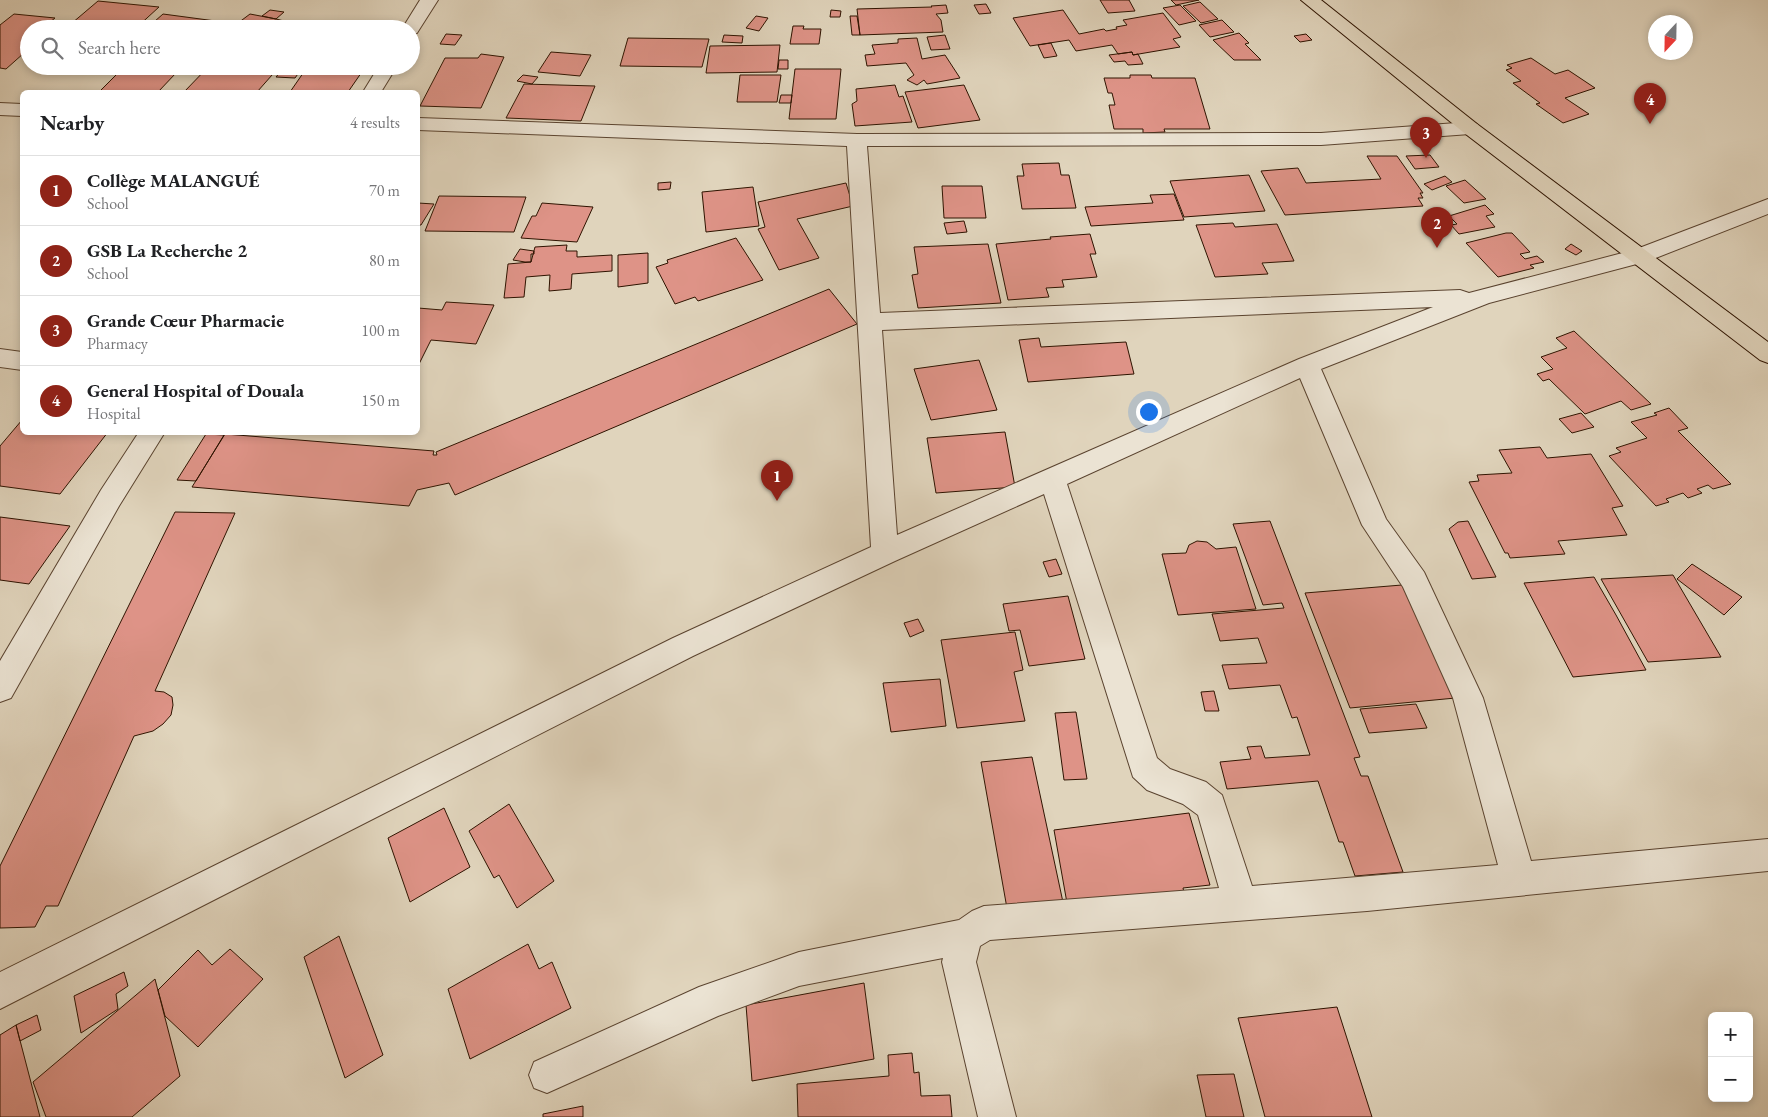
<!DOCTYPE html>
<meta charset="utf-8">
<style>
:root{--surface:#fff;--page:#f6f6f6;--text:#202124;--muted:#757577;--line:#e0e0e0;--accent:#8f2418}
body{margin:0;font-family:"EB Garamond",serif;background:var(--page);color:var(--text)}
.controls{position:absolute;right:15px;bottom:15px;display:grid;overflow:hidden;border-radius:8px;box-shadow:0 2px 8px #0003}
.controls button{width:45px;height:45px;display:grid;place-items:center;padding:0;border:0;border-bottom:1px solid var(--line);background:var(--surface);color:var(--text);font:25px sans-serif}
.compass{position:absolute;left:1648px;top:15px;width:45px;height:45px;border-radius:50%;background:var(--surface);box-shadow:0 2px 8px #0003;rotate:202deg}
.you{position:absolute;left:1148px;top:411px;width:18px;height:18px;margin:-12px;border:4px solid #fff;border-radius:50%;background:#1a73e8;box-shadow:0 0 0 8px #1a73e833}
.badge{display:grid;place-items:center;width:32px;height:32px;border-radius:50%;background:var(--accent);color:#fff;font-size:16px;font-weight:700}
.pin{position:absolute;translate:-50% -41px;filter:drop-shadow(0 1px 2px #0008)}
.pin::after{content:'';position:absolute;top:26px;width:18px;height:15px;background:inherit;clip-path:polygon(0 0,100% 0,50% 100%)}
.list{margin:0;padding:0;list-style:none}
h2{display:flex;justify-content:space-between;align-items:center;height:65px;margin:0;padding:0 20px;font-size:21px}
h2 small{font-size:16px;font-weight:400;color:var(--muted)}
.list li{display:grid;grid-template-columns:32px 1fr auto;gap:15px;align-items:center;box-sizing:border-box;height:70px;padding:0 20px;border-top:1px solid var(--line)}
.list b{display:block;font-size:19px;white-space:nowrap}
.list p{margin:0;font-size:16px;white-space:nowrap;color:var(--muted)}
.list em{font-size:16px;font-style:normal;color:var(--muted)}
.icon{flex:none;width:28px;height:28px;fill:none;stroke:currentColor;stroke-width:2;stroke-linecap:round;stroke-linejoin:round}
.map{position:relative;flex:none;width:1768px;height:1117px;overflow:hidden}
.search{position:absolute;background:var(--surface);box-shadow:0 2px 8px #0003;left:20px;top:20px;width:400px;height:55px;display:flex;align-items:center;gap:12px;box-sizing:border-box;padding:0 18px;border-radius:28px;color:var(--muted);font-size:19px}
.panel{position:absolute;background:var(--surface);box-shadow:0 2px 8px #0003;left:20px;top:90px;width:400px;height:345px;border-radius:8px}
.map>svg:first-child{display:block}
.building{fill:#de9387;stroke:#2e1300}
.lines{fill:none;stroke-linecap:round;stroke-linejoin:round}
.street-casing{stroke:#5a432f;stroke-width:2}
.primary-casing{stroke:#2e1300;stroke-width:2}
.street{fill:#ebe3d3;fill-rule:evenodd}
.primary{fill:#e0d4bc;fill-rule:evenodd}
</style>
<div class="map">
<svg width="1768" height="1117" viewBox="0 0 1768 1117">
<rect width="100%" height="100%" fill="#e0d4bc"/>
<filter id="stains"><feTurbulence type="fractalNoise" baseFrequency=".004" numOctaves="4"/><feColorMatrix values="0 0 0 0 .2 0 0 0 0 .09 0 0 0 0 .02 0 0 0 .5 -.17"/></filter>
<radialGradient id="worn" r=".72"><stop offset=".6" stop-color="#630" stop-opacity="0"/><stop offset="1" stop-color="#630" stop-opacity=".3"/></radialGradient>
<path class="building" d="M1100 0H1129L1135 11 1108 13Z
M1171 0H1199L1176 5Z
M98 1 159 7 135 29H65Z
M1200 2 1218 19 1201 23 1183 6Z
M986 4 991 13 979 14 974 5Z
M946 5 948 13 936 14 941 20 943 32 860 35 857 9 932 7 931 6Z
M1180 5 1196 21 1179 25 1163 8Z
M270 10 284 12 276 19 262 16Z
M831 10 841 11 840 17H830Z
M1063 10 1079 34 1104 29 1106 31 1117 29 1116 27 1127 25 1123 20 1163 13 1181 37 1173 39 1180 47 1133 55 1132 52 1118 54 1112 45 1076 51 1069 40 1030 46 1013 18Z
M14 14 55 18 44 27 57 29H29V53H24L6 69 0 68V25Z
M163 14 223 22 216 29H146Z
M250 14 276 19 288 22 279 29H243L234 26Z
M756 16 768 18 759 31 746 28Z
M850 16H857L860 35H852Z
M1222 20 1234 32 1210 37 1199 25Z
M793 26H804L803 29H821L819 44H790Z
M1239 33 1249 43 1245 44 1261 60H1234L1213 40Z
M446 34 462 35 455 45 440 44Z
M1306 34 1312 40 1300 42 1294 36Z
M724 35 743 36 742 43 722 42Z
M945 35 950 49 931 50 927 37Z
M628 38 709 39 702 67 620 66Z
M917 38 922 59 945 55 960 78 927 84 924 80 917 85 907 80 914 75 906 63 867 66 865 55 875 54 872 45 898 43V39Z
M1051 43 1057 56 1044 58 1038 45Z
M780 45 777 72 706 73 710 46Z
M551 52 591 55 580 76 538 72Z
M1132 52 1133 55 1138 54 1143 64 1128 65 1125 61 1114 62 1109 55Z
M481 54 504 57 481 108 420 106 445 58H478Z
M1531 58 1555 74 1568 70 1595 88 1565 98 1589 114 1563 123 1536 104 1540 103 1513 83 1521 81 1506 70 1512 68 1507 65Z
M779 60H788V69H778Z
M209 66H280L257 92H184Z
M308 66H366L348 92H290Z
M122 69 176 73 158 92H99Z
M795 69H841L836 119H789Z
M282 70 300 71 295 78 276 77Z
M523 75 538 77 532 84 517 81Z
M740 75H781L777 102H737Z
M1130 75H1151L1152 78H1195L1210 129H1164L1165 132 1143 133V129H1114L1109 105H1115L1112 93H1108L1104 78H1130Z
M524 84 595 86 581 121 506 118Z
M895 85 899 97 903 96 912 122 855 126 852 104 857 101 856 89Z
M964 85 980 120 918 128 905 92Z
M781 95H792L791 103H779Z
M1430 155 1439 167 1415 169 1406 156Z
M1367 156H1397L1423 193H1420L1423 198H1418L1423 206 1285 215 1261 171 1298 168 1306 183 1381 179Z
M1059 163 1061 175H1069L1076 208 1022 209 1017 176H1024L1022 164Z
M1249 175 1265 211 1184 217 1170 181Z
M1445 176 1452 182 1432 190 1424 184Z
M1465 180 1486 199 1464 203 1446 186Z
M671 182 670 189 658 190V183Z
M846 183 853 206 797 219 819 258 779 270 758 229 765 227 758 202Z
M942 186H982L986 218H944Z
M753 187 759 226 706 232 702 192Z
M1174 194 1184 220 1091 226 1085 207 1153 203 1150 195Z
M439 196 526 197 514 232 425 231Z
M418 203 434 204 421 225H418Z
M542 203 593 207 577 242 521 238 532 216H536Z
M1485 205 1494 214 1486 216 1495 227 1459 234 1451 225 1457 224 1449 216Z
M964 221 967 232 947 234 944 223Z
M1233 223 1235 227 1277 224 1294 261 1262 263 1268 274 1215 277 1196 225Z
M1506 233H1512L1530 252 1520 254 1525 259 1537 256 1544 262 1530 265 1534 268 1498 277 1466 243Z
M1090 234 1096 254H1090L1097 277 1062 280 1064 287 1046 288 1049 297 1008 300 996 244 1051 239 1050 237Z
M736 238 763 280 698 301 695 297 675 304 656 267 668 263 667 260Z
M988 244 1001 303 918 308 912 275 918 274 914 247Z
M1571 244 1582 251 1576 255 1565 249Z
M567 245 566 251H577V257L612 255V271L572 274 571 289 549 291 550 275 526 277 524 297 504 298 508 264 531 262 535 247Z
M520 249 534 251V254H531V262H525L513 260Z
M648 253V283L618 287V255Z
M829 289 857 324 455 495 449 483 417 490 409 506 192 487 225 434 434 451 433 455H437L436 452Z
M446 302 494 305 476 344 431 340 418 366V308L442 310Z
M1574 331 1651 404 1631 410 1621 401 1585 414 1549 379 1543 381 1537 374 1553 369 1541 357 1567 348 1556 338Z
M1039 338 1041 347 1126 342 1134 374 1028 382 1019 340Z
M979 360 997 410 931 420 914 369Z
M1669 408 1688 428 1678 431 1731 484 1713 489 1708 485 1697 489 1702 493 1688 498 1683 493 1666 499 1669 502 1656 506 1609 456 1621 452 1616 448 1647 438 1631 422 1657 415 1654 413Z
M1581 413 1594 427 1572 433 1559 419Z
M22 420V432H108L60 494 0 486V446Z
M1005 432 1015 487 936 493 927 438Z
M206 434 224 435 196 481 177 480Z
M1540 447 1547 458 1591 454 1623 506 1612 508 1627 535 1558 541 1565 554 1510 558 1508 553H1505L1469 482 1479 481 1477 475 1512 473 1499 450Z
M175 512 235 513 155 691 164 692 172 697 173 705 171 715 163 724 153 731 134 736 58 906H46L35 927 0 928V866Z
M0 517 70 526 29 584 0 580Z
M1270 521 1360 757 1354 758 1361 776H1368L1403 872 1355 876 1343 842H1339L1318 781 1227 789 1220 762 1251 759 1247 747 1261 746 1265 758 1310 755 1297 717 1292 718 1280 685 1229 689 1222 665 1267 663 1258 638 1220 641 1212 614 1284 608 1282 603 1263 605 1233 524Z
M1468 521 1496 577 1472 579 1449 529 1458 522Z
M1197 541 1207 542 1216 549 1236 547 1256 609 1178 615 1162 554 1186 553 1189 545Z
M1056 559 1062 574 1049 577 1043 562Z
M1692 564 1742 597 1724 615 1677 579Z
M1673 575 1721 657 1648 662 1601 579Z
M1594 577 1616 615 1646 670 1573 677 1524 583Z
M1414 584 1466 697 1350 708 1305 593Z
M1068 596 1085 659 1029 666 1020 630 1009 631 1003 604Z
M918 619 924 631 910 637 904 623Z
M1015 632 1023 670 1014 672 1025 721 957 728 941 640Z
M940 679 946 726 891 732 883 683Z
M1214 691 1219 711H1205L1201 692Z
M1416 704 1427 728 1369 733 1360 709Z
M1076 712 1087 779 1064 780 1055 713Z
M1032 757 1064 907 1008 914 981 762Z
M509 804 554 881 517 908 499 875 494 878 469 831Z
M444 808 470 867 410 902 388 838Z
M1189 813 1210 885 1183 888 1185 897 1067 903 1054 830Z
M339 936 383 1055 345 1078 304 957Z
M528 944 539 969 552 962 571 1008 470 1059 448 989Z
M230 949 263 979 198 1047 165 1016 158 990 198 950 212 965Z
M124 972 128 986 116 994 118 1009 81 1033 74 996Z
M155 979 180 1076 132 1117H46L33 1082Z
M864 983 874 1059 752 1081 746 1005Z
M1337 1007 1372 1117H1265L1238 1018Z
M37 1015 41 1030 20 1041 16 1025Z
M16 1025 40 1117H0V1035Z
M912 1053 914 1073 919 1072 921 1096 950 1095 952 1117H798L797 1084 889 1076 888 1055Z
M1234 1074 1244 1117H1206L1197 1075Z
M583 1106V1117H543V1114Z"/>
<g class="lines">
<defs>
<path id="street" d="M420 0H438L417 33 411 34V29H402Z
M379 66H397L381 92H363Z
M0 103 22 104V116L0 115Z
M418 118 857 134 1321 133 1470 122 1477 124 1480 128 1477 132 1470 134 1321 145 867 146 880 313 1460 290 1469 293 1634 250 1768 199V214L1648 261 1489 303 1321 369 1386 519 1424 572 1483 698 1531 861 1768 839V871L1367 911 990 940 980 946 976 962 1016 1117H978L942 962 943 958 799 986 718 1016 547 1093 534 1088 529 1075 534 1062 699 987 799 952 959 920 972 911 984 906 1219 888 1198 815 1183 804 1147 790 1133 777 1044 494 895 561 693 656 0 1009V972L673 638 871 547 847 146 418 130ZM1433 307 1299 359 897 535 882 330ZM1300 378 1362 525 1403 587 1453 698 1498 865 1252 886 1222 795 1206 782 1170 769 1157 758 1067 484Z
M0 349 22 352V370L0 367Z
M139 432H165L119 506 11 698 0 702V661L101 490Z"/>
<path id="primary" d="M1301 0H1321L1477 124 1768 342V363L1760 360 1463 132Z"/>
</defs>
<use href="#street" class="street-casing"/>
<use href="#primary" class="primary-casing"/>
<use href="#street" class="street"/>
<use href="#primary" class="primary"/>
</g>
<rect width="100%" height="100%" filter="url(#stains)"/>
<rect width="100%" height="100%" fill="url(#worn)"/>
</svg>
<div class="controls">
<button>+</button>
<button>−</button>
</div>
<svg class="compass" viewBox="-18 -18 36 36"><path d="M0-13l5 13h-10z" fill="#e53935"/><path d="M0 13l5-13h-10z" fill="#757577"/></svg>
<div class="you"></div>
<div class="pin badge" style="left:777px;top:501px">1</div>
<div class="pin badge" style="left:1437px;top:248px">2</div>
<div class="pin badge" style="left:1426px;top:158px">3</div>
<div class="pin badge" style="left:1650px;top:124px">4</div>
<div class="search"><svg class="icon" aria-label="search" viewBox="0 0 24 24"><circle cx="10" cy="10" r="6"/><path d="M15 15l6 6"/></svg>Search here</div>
<section class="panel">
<h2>Nearby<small>4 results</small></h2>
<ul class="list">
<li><span class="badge">1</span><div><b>Collège MALANGUÉ</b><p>School</p></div><em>70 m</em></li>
<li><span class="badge">2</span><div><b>GSB La Recherche 2</b><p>School</p></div><em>80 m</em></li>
<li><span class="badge">3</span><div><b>Grande Cœur Pharmacie</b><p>Pharmacy</p></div><em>100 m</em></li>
<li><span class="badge">4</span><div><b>General Hospital of Douala</b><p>Hospital</p></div><em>150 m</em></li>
</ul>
</section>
</div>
